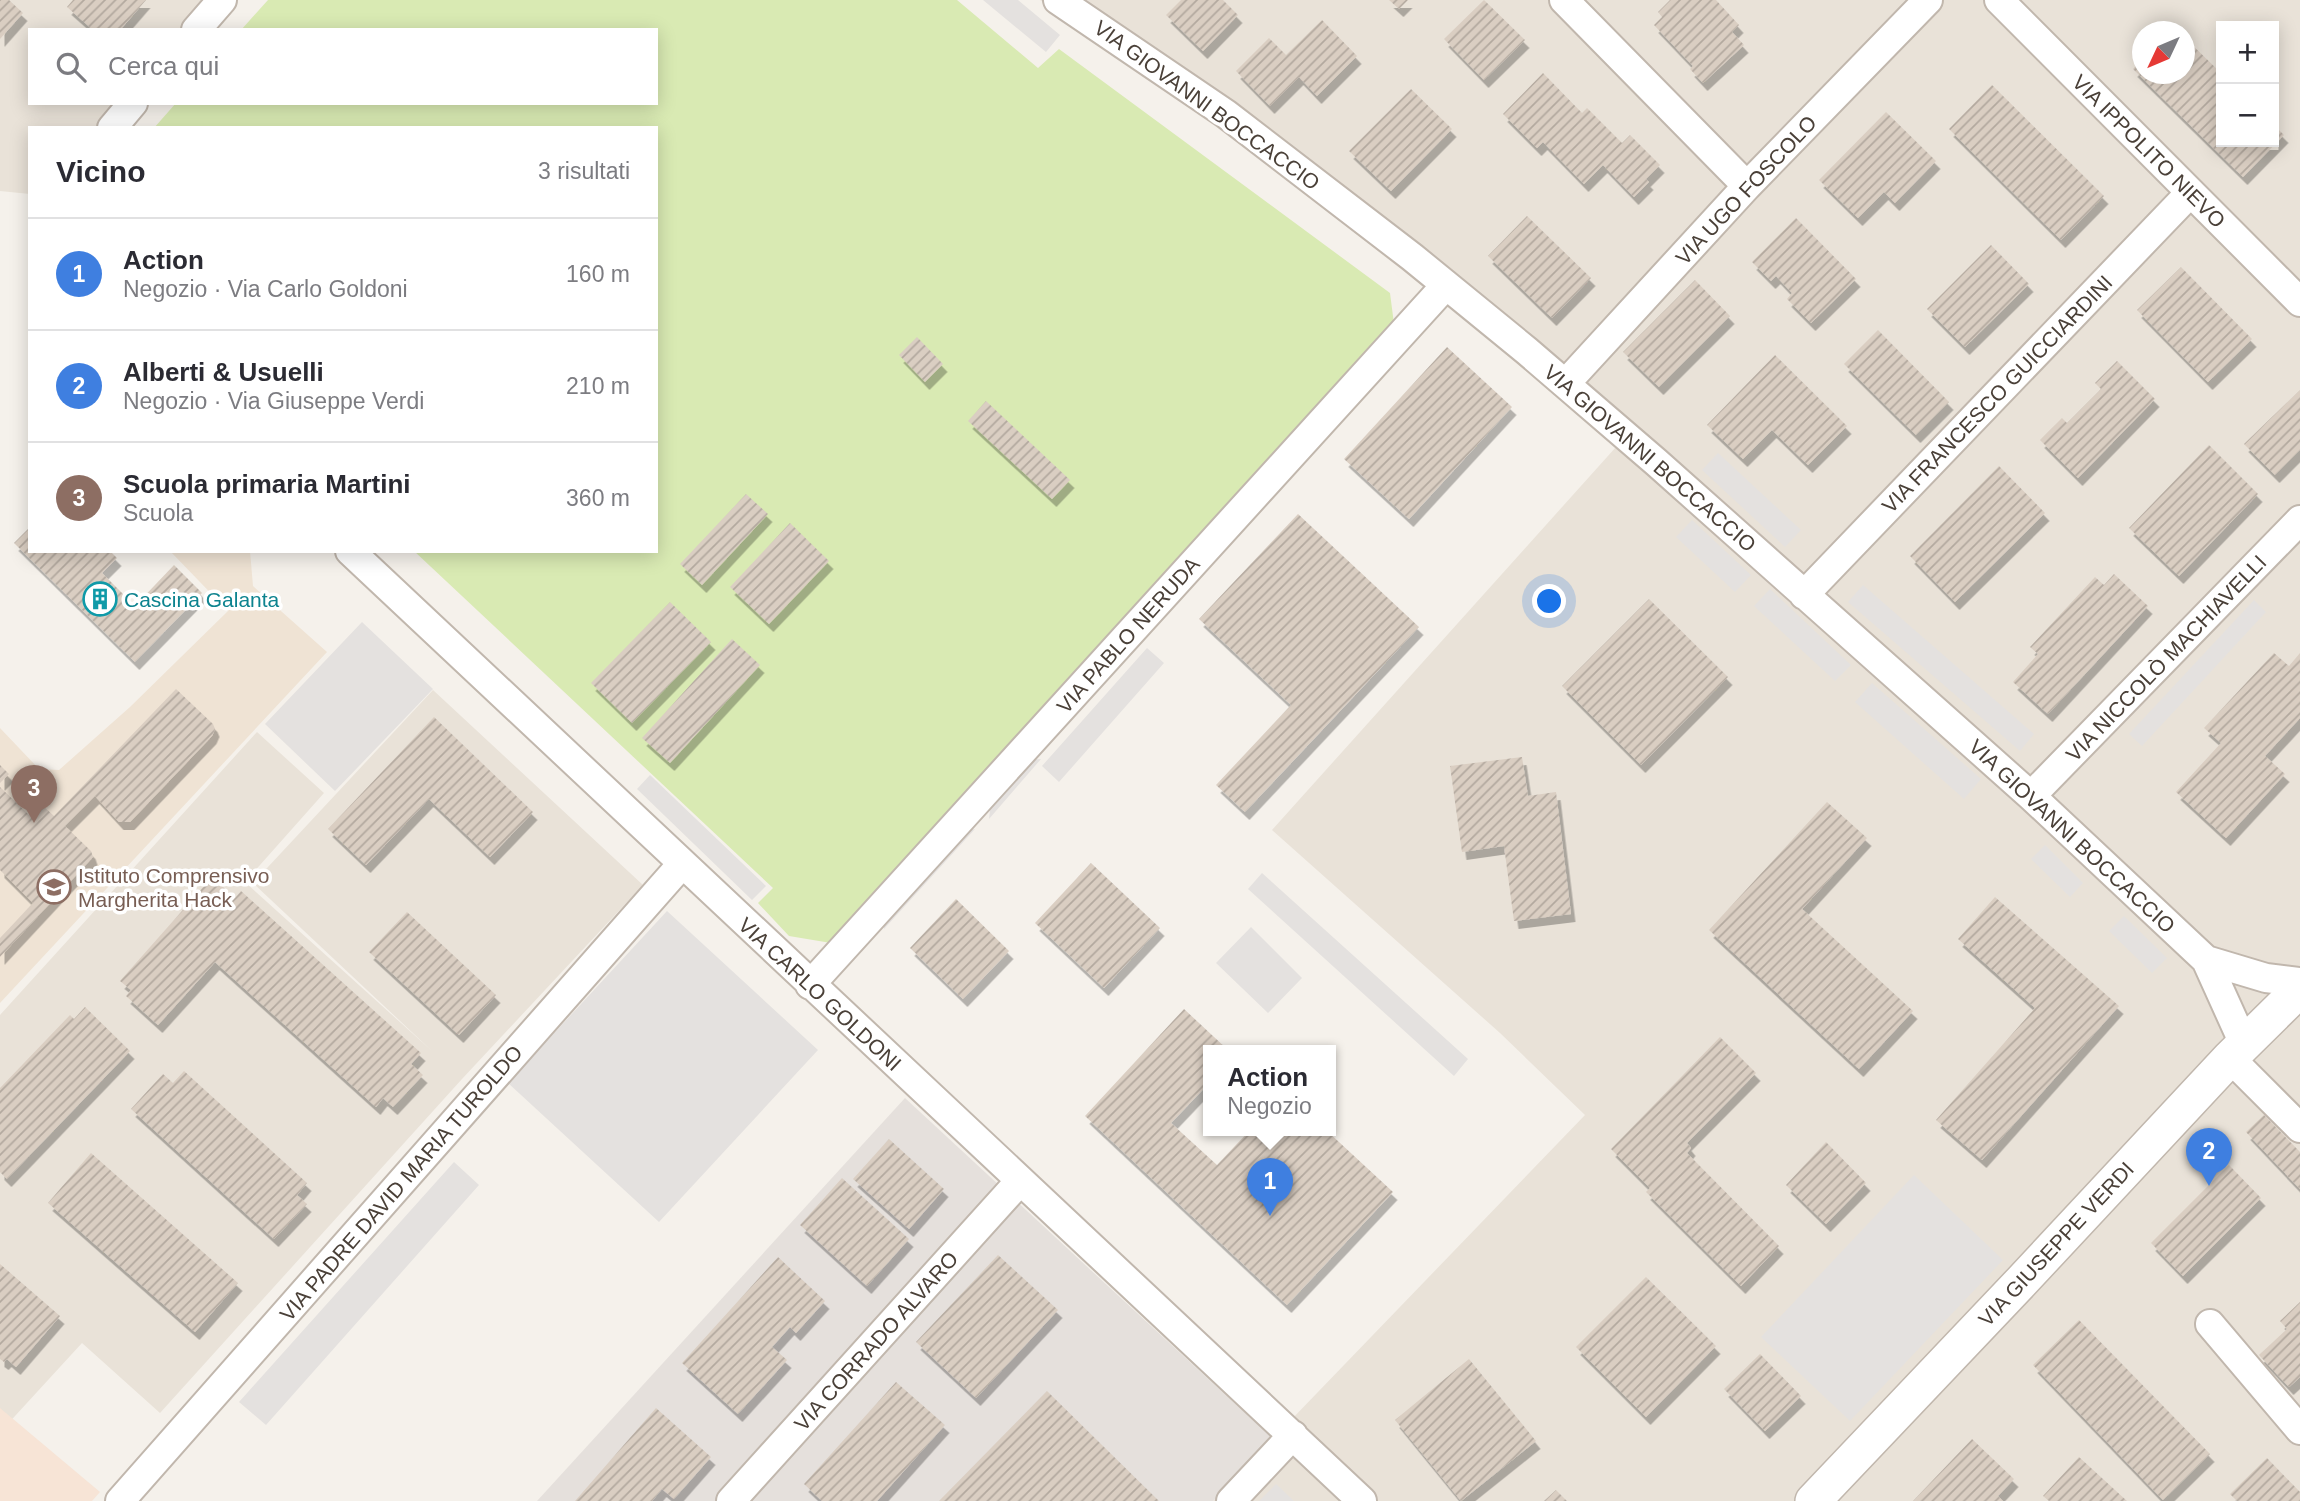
<!DOCTYPE html>
<html lang="it">
<meta charset="utf-8">
<style>
:root{--surface:#fff;--page:#f2f2f3;--text:#2b2b33;--muted:#7c7c81;--line:#e1e1e2;--accent:#fe1a19}
body{margin:0;font-family:Helvetica,sans-serif;background:var(--page);color:var(--text)}
.controls{position:absolute;right:21px;top:21px;display:grid;overflow:hidden;border-radius:0px;box-shadow:0 4px 18px #0003}
.controls button{width:63px;height:63px;display:grid;place-items:center;padding:0;border:0;border-bottom:2px solid var(--line);background:var(--surface);color:var(--text);font:35px sans-serif}
.compass{position:absolute;left:2132px;top:21px;width:63px;height:63px;border-radius:50%;background:var(--surface);box-shadow:0 4px 18px #0003;rotate:226deg}
.you{position:absolute;left:1550px;top:602px;width:24px;height:24px;margin:-18px;border:5px solid #fff;border-radius:50%;background:#1a73e8;box-shadow:0 0 0 10px #1a73e833}
.badge{display:grid;place-items:center;width:46px;height:46px;border-radius:50%;background:var(--accent);color:#fff;font-size:23px;font-weight:700}
.pin{position:absolute;translate:-50% -58px;filter:drop-shadow(0 2px 4px #0008)}
.pin::after{content:'';position:absolute;top:37px;width:24px;height:21px;background:inherit;clip-path:polygon(0 0,100% 0,50% 100%)}
.popup{position:absolute;left:1203px;top:1045px;width:133px;height:91px;box-sizing:border-box;display:grid;place-content:center;border-radius:0px;background:var(--surface);filter:drop-shadow(0 2px 5px #0005);font-size:23px;white-space:nowrap;color:var(--muted)}
.popup b{font-size:26px;color:var(--text)}
.popup::after{content:'';position:absolute;left:50%;top:100%;margin-left:-14px;border:14px solid transparent;border-top-color:var(--surface)}
.list{margin:0;padding:0;list-style:none}
h2{display:flex;justify-content:space-between;align-items:center;height:91px;margin:0;padding:0 28px;font-size:30px}
h2 small{font-size:23px;font-weight:400;color:var(--muted)}
.list li{display:grid;grid-template-columns:46px 1fr auto;gap:21px;align-items:center;box-sizing:border-box;height:112px;padding:0 28px;border-top:2px solid var(--line)}
.list b{display:block;font-size:26px;white-space:nowrap}
.list p{margin:0;font-size:23px;white-space:nowrap;color:var(--muted)}
.list em{font-size:23px;font-style:normal;color:var(--muted)}
.icon{flex:none;width:38px;height:38px;fill:none;stroke:currentColor;stroke-width:2;stroke-linecap:round;stroke-linejoin:round}
.map{position:relative;flex:none;width:2300px;height:1501px;overflow:hidden}
.search{position:absolute;background:var(--surface);box-shadow:0 4px 18px #0003;left:28px;top:28px;width:630px;height:77px;display:flex;align-items:center;gap:18px;box-sizing:border-box;padding:0 24px;border-radius:0px;color:var(--muted);font-size:26px}
.panel{position:absolute;background:var(--surface);box-shadow:0 4px 18px #0003;left:28px;top:126px;width:630px;height:427px;border-radius:0px}
.map>svg:first-child{display:block}
.residential{fill:#e9e2d8;fill-rule:evenodd}
.commercial{fill:#f7e4d6}
.industrial{fill:#e5e0dc}
.education{fill:#efe3d4}
.pitch{fill:#d9eab3}
.parking{fill:#e4e1df}
.building{fill:url(#building-hatch);filter:url(#shadow)}
.lines{fill:none;stroke-linecap:round;stroke-linejoin:round}
.minor-casing{stroke:#c1b7ad;stroke-width:32}
.tertiary-casing{stroke:#c1b7ad;stroke-width:38}
.minor{stroke:#fff;stroke-width:28}
.tertiary{stroke:#fff;stroke-width:35}
.labels{text-anchor:middle;dominant-baseline:central;stroke-width:7;stroke-linejoin:round;paint-order:stroke}
.street-label{font-size:21px;fill:#4a4038;stroke:#fff}
.culture-label{font-size:21px;fill:#0d838f;stroke:#fff;text-anchor:start}
.education-label{font-size:21px;fill:#785e54;stroke:#fff;text-anchor:start}
</style>
<div class="map">
<svg width="2300" height="1501" viewBox="0 0 2300 1501">
<defs>
<pattern id="building-hatch" width="6" height="6" patternUnits="userSpaceOnUse" patternTransform="scale(1.75)"><rect width="6" height="6" fill="#dacec2"/><path d="M-1 1l2-2M0 6l6-6M5 7l2-2" fill="none" stroke="#b3a99f"/></pattern>
<filter id="shadow"><feDropShadow dx="4.5" dy="8" stdDeviation="0" flood-color="#0004"/></filter>
</defs>
<rect width="100%" height="100%" fill="#f5f1eb"/>
<path class="residential" d="M0 0H237L211 30H30V103H146L125 128H30V194L0 191Z
M1040 0H2300V1501H1213L1585 1115 1500 1033 1272 830 1616 447 1451 308 1215 124ZM2221 26H2274V142H2221ZM2142 32H2184V74H2142Z
M433 690 643 885 462 1079 160 1413 82 1343 4 1428 0 1425V1015L257 732 324 793 245 882 432 1051 253 883Z"/>
<path class="commercial" d="M0 1408 100 1492 92 1501H0Z"/>
<path class="industrial" d="M905 1098 1272 1438 1213 1501H537Z"/>
<path class="education" d="M170 551H250L253 586 327 652 0 1003V728L39 769 59 770 130 707 228 611Z"/>
<path class="pitch" d="M268 0H957L1038 68 1059 49 1390 293 1394 324 831 943 789 936 758 903 773 888 414 551H656V128H154L176 103H656V30H241Z"/>
<path class="parking" d="M983 0H1018L1060 35 1046 52Z
M1718 453 1801 530 1785 547 1702 470Z
M1692 520 1751 575 1735 592 1676 537Z
M1863 585 2034 734 2020 751 1848 602Z
M1770 589 1851 665 1835 681 1754 606Z
M2254 600 2266 612 2142 746 2129 734Z
M362 622 433 689 335 791 265 724Z
M1147 648 1164 663 1059 782 1042 766Z
M1872 683 1981 779 1964 799 1855 702Z
M1041 759 989 819 991 801 1026 760Z
M650 775 766 886 752 900 637 789Z
M975 829 884 929V915L959 833Z
M2045 845 2083 883 2070 897 2031 859Z
M1262 873 1468 1059 1454 1076 1248 889Z
M667 911 818 1050 659 1222 508 1083Z
M2124 916 2167 958 2152 973 2109 931Z
M1251 927 1302 978 1268 1013 1216 963Z
M454 1162 479 1185 266 1425 239 1402Z
M1914 1175 2003 1260 1850 1421 1761 1337Z
M1276 1484 1294 1501H1259Z"/>
<path class="building" d="M0 0H9L23 13 0 39Z
M73 0H146L120 30H93L67 7Z
M1181 0H1223L1238 15 1203 51 1166 15Z
M1389 0H1408L1399 9Z
M1484 0 1525 40 1484 80 1444 39Z
M1670 0H1716L1739 25 1732 32 1744 45 1703 83 1690 69 1693 66 1654 25 1662 17 1658 12Z
M1322 20 1357 56 1317 96 1299 77 1270 106 1236 71 1269 38 1286 55Z
M2184 37 2221 73V142H2274V125L2284 135 2243 177 2133 69 2142 59V74H2184Z
M1543 73 1582 113 1587 108 1622 143 1630 135 1660 165 1646 179 1649 182 1634 197 1603 165 1584 184 1543 142 1537 148 1503 114Z
M1992 85 2104 196 2061 240 1949 129Z
M1411 89 1452 129 1391 191 1349 151Z
M1886 112 1936 161 1895 203 1884 192 1858 218 1819 180Z
M1527 216 1591 278 1552 318 1488 256Z
M1796 218 1856 279 1811 323 1787 299 1792 293 1776 276 1771 281 1752 262Z
M1991 245 2029 284 1965 347 1927 309Z
M2181 267 2252 339 2208 382 2137 310Z
M1695 280 1730 316 1659 387 1623 352Z
M1878 330 1949 402 1916 435 1844 364Z
M917 337 943 364 925 382 899 355Z
M1447 347 1512 407 1409 519 1344 459Z
M1775 355 1847 426 1808 465 1772 430 1743 459 1707 425Z
M2117 361 2155 399 2078 478 2040 440 2062 418 2067 423 2101 389 2095 383Z
M2300 390V450L2275 475 2244 444Z
M986 401 1070 480 1052 499 968 421Z
M2209 445 2258 494 2179 576 2129 528Z
M1999 466 2045 513 1955 602 1910 556Z
M746 494 768 514 702 585 680 564Z
M1298 514 1419 627 1245 812 1216 785 1291 705 1199 619Z
M790 523 829 561 769 624 730 587Z
M30 527V551H110L117 558 102 573 135 606 174 565 202 593 135 662 14 543Z
M2114 574 2148 606 2048 714 2013 682 2038 654 2030 647 2095 577 2104 585Z
M1649 599 1728 677 1641 765 1562 686Z
M670 602 711 642 632 723 591 683Z
M732 639 760 665 670 763 642 738Z
M2274 653 2289 666 2300 653V718L2265 756 2285 774 2226 838 2176 792 2221 743 2204 728Z
M176 689 213 724 215 729 212 736 130 822H119L95 796 65 826 91 851 93 857 0 957V938L33 903 0 870V787L29 815 40 803 54 816Z
M434 717 533 812 490 857 429 799 366 865 328 829Z
M1522 757 1528 796 1556 792 1571 914 1514 921 1504 846 1462 852 1450 766Z
M0 765 9 774 0 783Z
M1827 802 1867 838 1802 909 1913 1011 1859 1069 1709 930Z
M1091 863 1160 928 1104 988 1035 923Z
M212 877 235 898 241 891 421 1053 411 1064 423 1075 393 1107 383 1098 376 1107 215 962 158 1025 126 996 131 990 120 981Z
M1995 897 2119 1006 1982 1160 1936 1120 2035 1008 1958 939Z
M956 899 1009 951 963 999 910 948Z
M407 912 496 995 459 1035 369 952Z
M85 1007 130 1051 7 1179 0 1172V1088L70 1015 74 1019Z
M1184 1009 1228 1050H1209V1083L1171 1123 1217 1165 1250 1130H1326L1393 1192 1287 1305 1085 1116Z
M1720 1037 1756 1073 1687 1143 1691 1148 1687 1153 1779 1246 1741 1286 1646 1192 1650 1188 1611 1149Z
M184 1071 307 1183 297 1195 307 1204 274 1239 131 1109 163 1074 173 1083Z
M2264 1115 2300 1152V1189L2246 1132Z
M889 1139 944 1189 909 1229 853 1179Z
M1826 1142 1866 1183 1826 1224 1786 1185Z
M91 1153 238 1283 195 1332 48 1203Z
M2229 1165 2261 1198 2183 1276 2151 1243Z
M842 1178 909 1239 867 1286 800 1225Z
M998 1255 1058 1310 976 1398 916 1342Z
M778 1257 825 1301 796 1333 790 1327 772 1347 787 1360 738 1414 682 1363Z
M0 1264 60 1316 16 1367 7 1359 4 1362 0 1359Z
M1646 1277 1716 1346 1646 1417 1576 1347Z
M2300 1302V1377L2289 1387 2259 1355 2287 1329 2280 1321Z
M2079 1320 2210 1454 2163 1500 2033 1365Z
M1760 1354 1801 1396 1765 1431 1724 1389Z
M1469 1359 1536 1441 1461 1501 1395 1420Z
M896 1382 945 1425 877 1501H822L804 1484Z
M1047 1391 1159 1501H939Z
M656 1408 711 1457 674 1499 662 1489 652 1501H575Z
M1972 1439 2014 1479 1998 1496 2003 1501H1913Z
M2079 1457 2127 1501H2049L2043 1496Z
M2267 1458 2300 1492V1501H2237L2230 1494Z
M1556 1490 1567 1501H1544Z"/>
<g class="lines">
<defs>
<path id="minor" d="M1058 0 1226 114 1412 257 1527 351 1656 462 2031 796 2206 960 2244 1044
M1564 0 1747 186
M1999 0 2300 302
M196 30 222 0
M112 128 133 103
M1566 383 1747 186 1928 0
M350 551 1362 1501
M1804 595 2190 193
M2031 796 2300 520
M2206 960 2266 978 2300 982
M810 985 1446 285
M2230 1058 2300 1128
M2210 1324 2300 1430
M120 1501 682 864
M731 1501 1020 1181
M1231 1501 1293 1435"/>
<path id="tertiary" d="M1813 1501 2021 1282 2230 1058 2300 989"/>
</defs>
<use href="#minor" class="minor-casing"/>
<use href="#tertiary" class="tertiary-casing"/>
<use href="#minor" class="minor"/>
<use href="#tertiary" class="tertiary"/>
</g>
<defs>
<symbol id="building-ring" viewBox="-11 -11 22 22"><circle r="9.5" fill="#fff" stroke="#0f9aa8" stroke-width="1.5"/><path d="M-4-6H4V6H1V3H-1V6H-4ZM-2.5-4.3h1.7v1.8h-1.7ZM.8-4.3h1.7v1.8H.8ZM-2.5-1h1.7V.8h-1.7ZM.8-1h1.7V.8H.8Z" fill="#0f9aa8"/></symbol>
<symbol id="school-ring" viewBox="-11 -11 22 22"><circle r="9.5" fill="#fff" stroke="#8d6e63" stroke-width="1.5"/><path d="M0-5L7-2L0 1L-7-2ZM-4 1L0 2.5L4 1V4Q0 6-4 4Z" fill="#8d6e63"/></symbol>
</defs>
<g fill-rule="evenodd">
<use href="#building-ring" x="81" y="580" width="38" height="38"/>
<use href="#school-ring" x="35" y="868" width="38" height="38"/>
</g>
<g class="labels">
<g class="street-label">
<text transform="translate(1207 105) rotate(36)">VIA GIOVANNI BOCCACCIO</text>
<text transform="translate(2149 151) rotate(45)">VIA IPPOLITO NIEVO</text>
<text transform="translate(1746 190) rotate(-47)">VIA UGO FOSCOLO</text>
<text transform="translate(1997 394) rotate(-46)">VIA FRANCESCO GUICCIARDINI</text>
<text transform="translate(1650 458) rotate(41)">VIA GIOVANNI BOCCACCIO</text>
<text transform="translate(1128 635) rotate(-48)">VIA PABLO NERUDA</text>
<text transform="translate(2166 658) rotate(-46)">VIA NICCOLÒ MACHIAVELLI</text>
<text transform="translate(2072 836) rotate(43)">VIA GIOVANNI BOCCACCIO</text>
<text transform="translate(820 994) rotate(43)">VIA CARLO GOLDONI</text>
<text transform="translate(401 1183) rotate(-49)">VIA PADRE DAVID MARIA TUROLDO</text>
<text transform="translate(2056 1244) rotate(-47)">VIA GIUSEPPE VERDI</text>
<text transform="translate(876 1341) rotate(-48)">VIA CORRADO ALVARO</text>
</g>
<g class="culture-label">
<text x="124" y="599">Cascina Galanta</text>
</g>
<g class="education-label">
<text x="78" y="875">Istituto Comprensivo<tspan x="78" dy="24">Margherita Hack</tspan></text>
</g>
</g>
</svg>
<div class="controls">
<button>+</button>
<button>−</button>
</div>
<svg class="compass" viewBox="-18 -18 36 36"><path d="M0-13l5 13h-10z" fill="#e53935"/><path d="M0 13l5-13h-10z" fill="#7c7c81"/></svg>
<div class="you"></div>
<div class="pin badge" style="left:1270px;top:1216px;background:#3f7fe0">1</div>
<div class="popup"><b>Action</b>Negozio</div>
<div class="pin badge" style="left:2209px;top:1186px;background:#3f7fe0">2</div>
<div class="pin badge" style="left:34px;top:823px;background:#8d6e63">3</div>
<div class="search"><svg class="icon" aria-label="search" viewBox="0 0 24 24"><circle cx="10" cy="10" r="6"/><path d="M15 15l6 6"/></svg>Cerca qui</div>
<section class="panel">
<h2>Vicino<small>3 risultati</small></h2>
<ul class="list">
<li><span class="badge" style="background:#3f7fe0">1</span><div><b>Action</b><p>Negozio · Via Carlo Goldoni</p></div><em>160 m</em></li>
<li><span class="badge" style="background:#3f7fe0">2</span><div><b>Alberti &amp; Usuelli</b><p>Negozio · Via Giuseppe Verdi</p></div><em>210 m</em></li>
<li><span class="badge" style="background:#8d6e63">3</span><div><b>Scuola primaria Martini</b><p>Scuola</p></div><em>360 m</em></li>
</ul>
</section>
</div>
